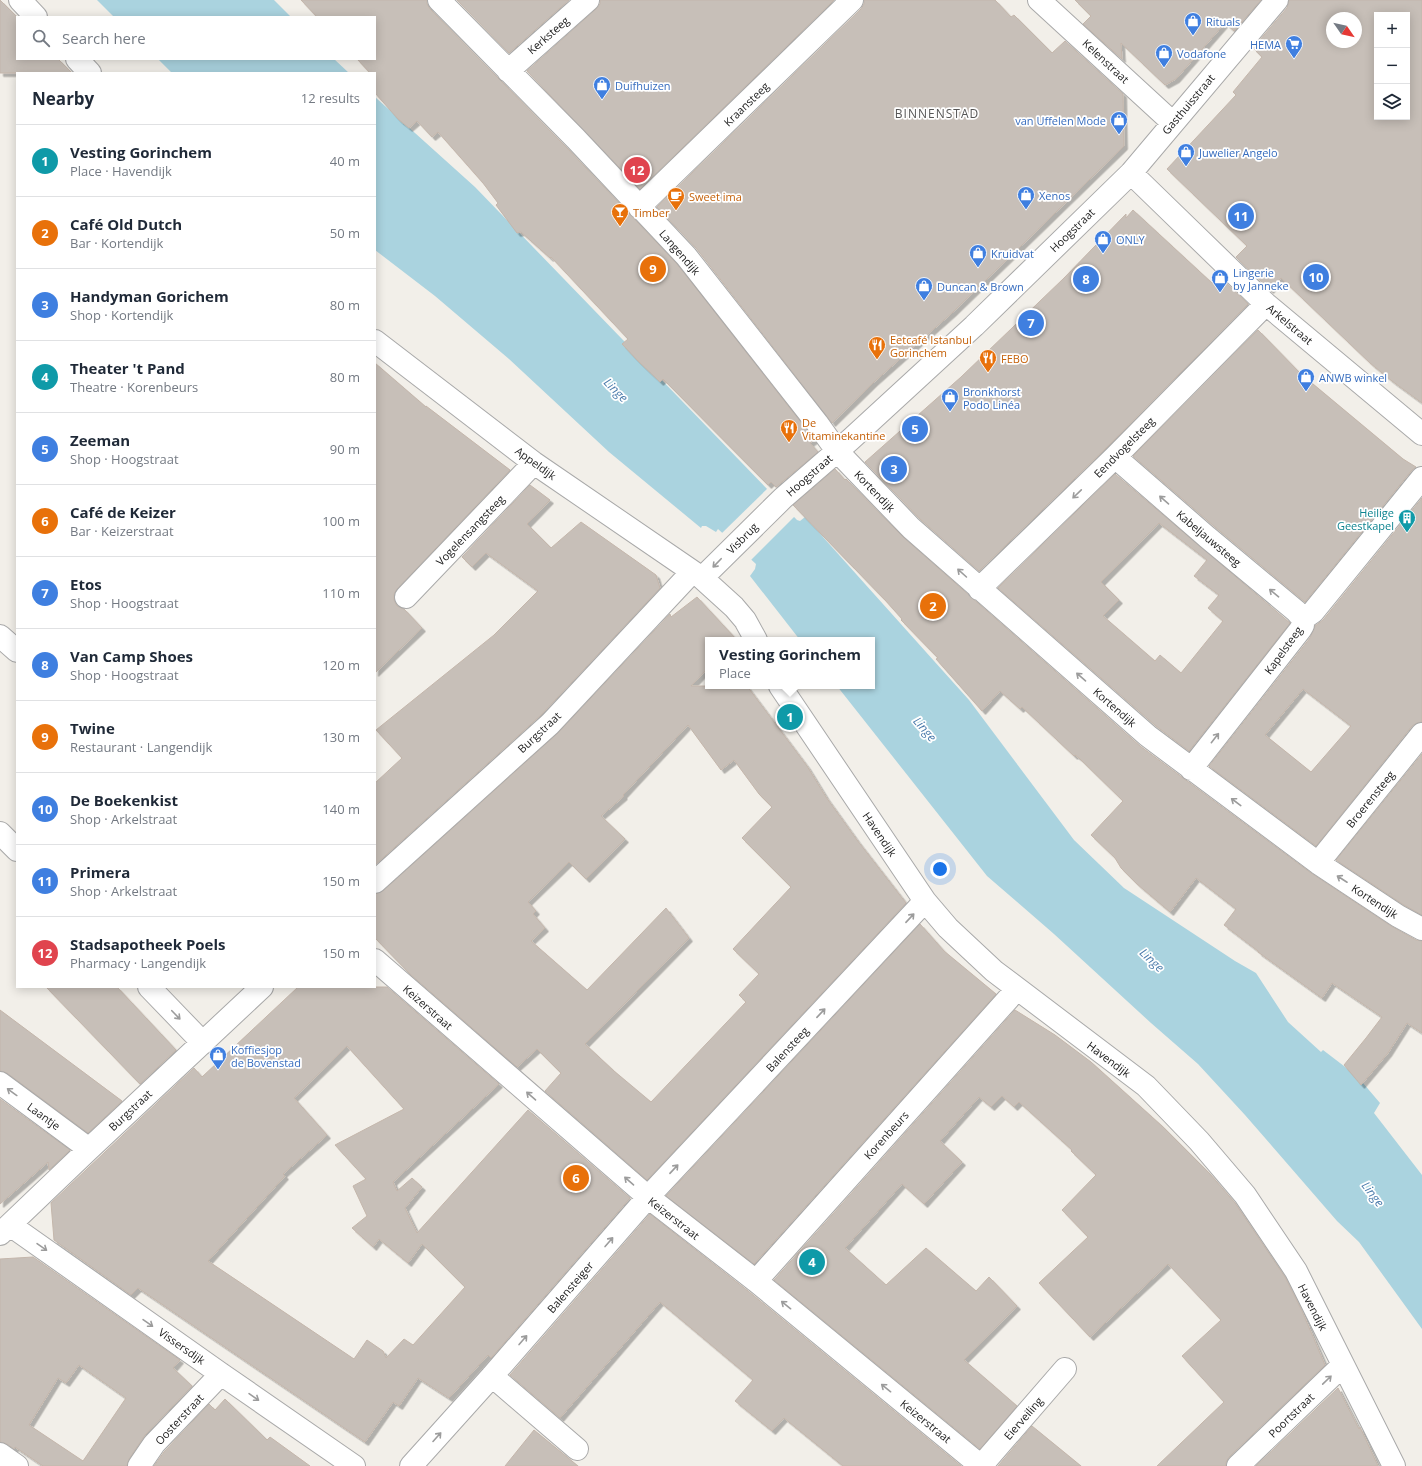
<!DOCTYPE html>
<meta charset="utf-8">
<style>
:root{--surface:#fff;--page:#f6f6f7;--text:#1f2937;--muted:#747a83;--line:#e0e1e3;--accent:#ea580c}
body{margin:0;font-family:"Open Sans",sans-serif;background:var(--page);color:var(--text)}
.controls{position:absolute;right:12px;top:12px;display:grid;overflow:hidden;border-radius:0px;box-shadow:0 2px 10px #0003}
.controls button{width:36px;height:36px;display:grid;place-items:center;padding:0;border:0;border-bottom:1px solid var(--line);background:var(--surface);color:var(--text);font:20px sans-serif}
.compass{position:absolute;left:1326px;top:12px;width:36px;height:36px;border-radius:50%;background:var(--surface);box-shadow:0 2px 10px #0003;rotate:124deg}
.you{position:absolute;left:940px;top:869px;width:14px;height:14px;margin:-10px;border:3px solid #fff;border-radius:50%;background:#1a73e8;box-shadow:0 0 0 6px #1a73e833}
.badge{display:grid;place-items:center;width:26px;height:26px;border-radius:50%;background:var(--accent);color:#fff;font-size:13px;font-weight:700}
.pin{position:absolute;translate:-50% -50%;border:2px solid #fff;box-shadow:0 1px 4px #0006}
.popup{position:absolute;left:705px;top:637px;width:170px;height:52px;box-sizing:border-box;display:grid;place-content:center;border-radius:0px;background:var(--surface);filter:drop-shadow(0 1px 3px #0005);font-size:13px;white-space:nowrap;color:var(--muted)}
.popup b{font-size:15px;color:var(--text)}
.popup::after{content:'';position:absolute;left:50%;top:100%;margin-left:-8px;border:8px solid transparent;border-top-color:var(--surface)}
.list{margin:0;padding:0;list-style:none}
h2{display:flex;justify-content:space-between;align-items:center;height:52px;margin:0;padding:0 16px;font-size:17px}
h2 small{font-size:13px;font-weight:400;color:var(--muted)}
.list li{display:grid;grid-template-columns:26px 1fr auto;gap:12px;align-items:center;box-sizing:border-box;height:72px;padding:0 16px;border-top:1px solid var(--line)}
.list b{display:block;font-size:15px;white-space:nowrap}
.list p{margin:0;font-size:13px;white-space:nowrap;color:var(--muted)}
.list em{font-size:13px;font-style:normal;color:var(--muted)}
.icon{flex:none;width:22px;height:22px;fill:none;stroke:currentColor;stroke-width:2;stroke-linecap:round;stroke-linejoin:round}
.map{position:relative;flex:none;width:1422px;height:1466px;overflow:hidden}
.search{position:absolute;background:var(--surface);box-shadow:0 2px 10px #0003;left:16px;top:16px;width:360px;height:44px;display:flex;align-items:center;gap:10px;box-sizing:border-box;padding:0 14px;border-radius:0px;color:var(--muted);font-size:15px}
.panel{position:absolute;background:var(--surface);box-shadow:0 2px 10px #0003;left:16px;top:72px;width:360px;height:916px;border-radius:0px}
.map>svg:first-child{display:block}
.water{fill:#aad3df}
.pier{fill:#f2efe9}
.building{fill:#c7bfb8;stroke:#c4b6ab;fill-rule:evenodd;filter:url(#shadow)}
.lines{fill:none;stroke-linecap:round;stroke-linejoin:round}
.minor-casing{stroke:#a9a9a9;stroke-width:24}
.minor{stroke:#fff;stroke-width:22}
.oneway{stroke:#9c9c9c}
.labels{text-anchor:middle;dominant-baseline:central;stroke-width:3.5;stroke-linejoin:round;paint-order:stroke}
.shop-label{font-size:11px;fill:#366cbe;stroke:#fff;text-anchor:start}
.street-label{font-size:11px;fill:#222;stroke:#fff}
.food-label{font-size:11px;fill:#c56008;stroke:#fff;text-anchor:start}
.culture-label{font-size:11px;fill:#0d838f;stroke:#fff;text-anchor:end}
.neighbourhood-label{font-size:12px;letter-spacing:1px;fill:#555;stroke:#fff}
.water-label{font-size:12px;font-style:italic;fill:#4a7aab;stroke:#fff}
</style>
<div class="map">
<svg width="1422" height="1466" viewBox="0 0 1422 1466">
<defs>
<filter id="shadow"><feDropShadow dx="3.5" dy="3.5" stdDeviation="0" flood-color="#0004"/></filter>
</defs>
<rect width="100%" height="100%" fill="#f2efe9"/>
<path class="water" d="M97 0H274L291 17H114Z
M158 59H334L349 73H172Z
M375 97 475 187 797 520 800 521 805 517 969 700 1074 840 1124 888 1235 961 1256 973 1288 1022 1321 1052 1323 1050 1357 1076 1380 1103 1374 1113 1422 1175V1329L1359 1242 1337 1221 1245 1115 1198 1064 1151 1023 1054 934 987 876 837 686H872V640H800L750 576 755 569 756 564 718 529 716 532 706 526H702L701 528 609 452 509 359 435 296 375 250Z"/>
<path class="pier" d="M768 488 795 516 750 561 721 534Z"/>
<path class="building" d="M0 0 17 17V59H58L72 73H0Z
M301 0H427V4L430 9 567 148 677 264 807 430 814 440 810 443 818 452 776 487 771 482 768 485 663 379 660 382 638 361 622 344 628 339 551 257 550 258 521 232 517 233 496 205 498 203 483 183 438 132 432 137 417 121 409 128 398 119 375 93V73H370L357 59H375V17H317Z
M457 0H569L509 53Z
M600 0H834L640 189 527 71 596 9 600 4Z
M864 0H995L1011 17 1014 15 1052 53 1065 41 1123 94 1124 146 953 312 874 382 832 423 696 248 657 207 861 9 864 4Z
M1075 0H1261L1234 31 1225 23 1176 79 1165 85 1121 43 1122 59 1083 24 1091 16Z
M1289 0H1422V403L1392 381 1370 363 1281 278 1270 290 1236 257 1247 246 1167 169 1236 95 1233 92 1262 57 1253 48 1287 8ZM1377 15H1407V117H1377ZM1332 18H1356V42H1332Z
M1133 210 1212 283 1219 276 1248 304 1106 448 979 571 920 519 865 462 961 377 1064 278 1126 214V218Z
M1258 330 1301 374 1403 459 1416 467 1412 470 1305 602 1215 527 1133 456Z
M375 363 426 407V406L510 470 397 589 394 594V600L397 606 404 609 422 628 375 673Z
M835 469 845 480 846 479 903 537 1140 746 1311 873 1391 926 1416 940 1422 941V1033L1407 1023 1388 1053 1361 1085 1344 1065 1366 1038 1382 1017 1332 983 1322 998 1258 952V951L1224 925 1236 909 1196 878 1170 912 1137 884 1121 868 1115 858 1091 835 1123 801 1079 758 1075 755 1074 756 1022 707 1020 709 1000 691 982 711 936 659 938 658 901 620 902 619 885 600 793 505Z
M1115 474 1290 623 1189 751 1156 726 998 588ZM1159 523 1207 560 1194 576 1219 595 1208 608 1223 621 1181 673 1160 655 1155 661 1103 616 1119 600 1101 582Z
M530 485 550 500 527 524 551 548 581 522 656 575 660 588 541 715 375 865V783L402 758 376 730 494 635 538 591 486 553 472 567 462 557Z
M1422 498V722L1417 723 1412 726 1316 846 1209 766 1310 638 1315 626 1323 620ZM1303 689 1351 726 1311 772 1265 735Z
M697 597 736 639 735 640H708V668L691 686H747L807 766 826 797 857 840 906 903 647 1180 545 1091 561 1073 537 1049 517 1067 410 974 375 938V894L383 891 558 733 670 614 671 617ZM688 725 721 770 734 760 759 794 772 807 742 838 791 887 733 949 759 974 739 995 746 1002 651 1102 614 1071 585 1044 689 938 666 908 587 990 531 941 545 928 533 914 536 911 528 902 569 862 586 879 625 839 601 816 624 796 623 795Z
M1422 754V915L1404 905 1336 860Z
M920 924 944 951 996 994 754 1264 666 1196Z
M46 987H117L176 1050 140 1084Z
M298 987H387L499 1084 393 1182 397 1191 412 1178 422 1187 405 1208 417 1233 528 1110 630 1198 491 1358 488 1355 449 1398 418 1378 399 1406 393 1402 365 1442 138 1288 131 1295 54 1240 51 1203 194 1068 202 1077ZM347 1046 404 1109 335 1145 366 1179 353 1186 367 1216 352 1228 373 1247 379 1239 408 1263 422 1244 465 1287 413 1345 404 1339 386 1358 383 1351 367 1340 354 1359 208 1261 285 1176 283 1174 327 1135 294 1098Z
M0 1010 122 1101 88 1133 7 1073 0 1071Z
M1015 1010 1055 1035 1091 1062 1162 1126 1210 1174 1235 1203 1285 1277 1302 1311 1325 1365 1229 1457 1226 1462V1466H1157L1224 1402 1182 1356 1221 1320 1168 1264 1090 1337 1039 1283 1088 1237 1062 1210 1096 1175 1071 1151 1072 1150 1019 1102 1014 1107 1002 1096 991 1107 979 1097 940 1141 962 1162 924 1204 902 1184 845 1248 886 1285 926 1248 976 1291 989 1277 1017 1306 964 1360 1017 1406 980 1449 774 1280Z
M0 1099 70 1150 49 1170 48 1162 0 1204Z
M650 1214 748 1291 961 1466H843L784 1418 772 1431 735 1401 753 1380 660 1302 560 1418 510 1375Z
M33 1257 180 1360 173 1368 192 1386 145 1435 129 1459 127 1466H43L15 1447 14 1449 7 1444 0 1442V1259ZM79 1365 126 1398 83 1461 29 1425 58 1378 66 1383Z
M1338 1388 1359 1429 1360 1427 1378 1466H1256Z
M225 1399 267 1440 270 1437 310 1466H154L164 1452 209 1404 215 1410Z
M1032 1426 1081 1466H998Z
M534 1430 578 1466H505Z"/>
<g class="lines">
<defs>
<path id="minor" d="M20 0 36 17
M439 0 576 139 686 256 817 423 837 451 911 528 1148 736 1318 863 1398 916 1422 929
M1039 0 1173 123
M77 59 90 73
M508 71 588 0
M1131 173 1266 304 1422 434
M639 207 852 0
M375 341 534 463 702 578 734 607 745 620 756 640
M1115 457 1207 537 1296 611 1303 619
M702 578 783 498 850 440 974 326 1131 173 1277 0
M979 589 1115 457 1266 304
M406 597 534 463
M1303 619 1313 612 1422 478
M0 636 17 651
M780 686 925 901 948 928 994 971 1146 1086 1199 1141 1245 1195 1296 1271 1394 1466
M1191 769 1300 630 1303 625V619
M0 833 17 850
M1318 863 1422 734
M375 882 550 724 692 572
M375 960 648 1197 756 1281 981 1466
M149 987 203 1043
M0 1083 89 1149
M10 1225 221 1374 354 1466
M0 1234 89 1149 262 987
M756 1281 1017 989
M492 1376 577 1449
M0 1454 17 1466
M139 1466 154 1444 221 1374
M411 1466 492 1376 648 1197 925 901
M981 1466 1065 1369
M1238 1466 1343 1365"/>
</defs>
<use href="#minor" class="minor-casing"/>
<use href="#minor" class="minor"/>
</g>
<defs><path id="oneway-shaft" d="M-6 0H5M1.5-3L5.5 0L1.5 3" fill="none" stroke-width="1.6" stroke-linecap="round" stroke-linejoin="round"/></defs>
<g class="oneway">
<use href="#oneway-shaft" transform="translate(1077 494) rotate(136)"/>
<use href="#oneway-shaft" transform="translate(1164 500) rotate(-139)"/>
<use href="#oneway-shaft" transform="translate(717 563) rotate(134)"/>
<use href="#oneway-shaft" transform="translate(962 573) rotate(-138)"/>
<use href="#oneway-shaft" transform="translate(1274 593) rotate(-140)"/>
<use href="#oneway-shaft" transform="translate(1081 677) rotate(-139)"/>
<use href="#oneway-shaft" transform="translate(1215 738) rotate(-52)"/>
<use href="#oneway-shaft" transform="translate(1236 802) rotate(-143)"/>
<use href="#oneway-shaft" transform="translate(1342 879) rotate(-147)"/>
<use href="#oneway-shaft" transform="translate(910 918) rotate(-47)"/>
<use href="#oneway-shaft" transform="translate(821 1013) rotate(-47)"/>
<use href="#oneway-shaft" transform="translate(176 1015) rotate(46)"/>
<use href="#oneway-shaft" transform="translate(12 1092) rotate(-144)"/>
<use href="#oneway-shaft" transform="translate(531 1096) rotate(-139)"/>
<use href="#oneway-shaft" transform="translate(674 1169) rotate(-47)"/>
<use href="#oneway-shaft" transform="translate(629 1181) rotate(-139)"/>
<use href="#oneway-shaft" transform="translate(609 1242) rotate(-49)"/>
<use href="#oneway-shaft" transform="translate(42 1247) rotate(35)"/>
<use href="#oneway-shaft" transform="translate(786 1305) rotate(-141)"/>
<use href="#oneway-shaft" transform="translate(148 1323) rotate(35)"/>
<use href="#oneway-shaft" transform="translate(523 1340) rotate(-49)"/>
<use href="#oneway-shaft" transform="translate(1327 1380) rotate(-44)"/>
<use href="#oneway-shaft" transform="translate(886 1388) rotate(-141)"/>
<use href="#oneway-shaft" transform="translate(254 1397) rotate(35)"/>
<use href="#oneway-shaft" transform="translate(437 1437) rotate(-48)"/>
</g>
<defs>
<symbol id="shop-pin" viewBox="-11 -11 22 30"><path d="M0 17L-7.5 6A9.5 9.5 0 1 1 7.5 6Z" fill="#3f7fe0" stroke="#fff"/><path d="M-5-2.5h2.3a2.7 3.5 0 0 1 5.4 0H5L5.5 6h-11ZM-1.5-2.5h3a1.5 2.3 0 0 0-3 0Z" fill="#fff"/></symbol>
<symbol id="supermarket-pin" viewBox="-11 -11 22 30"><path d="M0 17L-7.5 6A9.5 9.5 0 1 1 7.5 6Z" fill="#3f7fe0" stroke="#fff"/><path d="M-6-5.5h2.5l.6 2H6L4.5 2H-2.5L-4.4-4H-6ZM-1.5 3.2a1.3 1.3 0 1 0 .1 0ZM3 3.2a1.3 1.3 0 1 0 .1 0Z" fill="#fff"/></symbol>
<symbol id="cafe-pin" viewBox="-11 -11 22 30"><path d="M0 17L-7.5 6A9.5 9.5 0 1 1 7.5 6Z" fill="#e8710a" stroke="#fff"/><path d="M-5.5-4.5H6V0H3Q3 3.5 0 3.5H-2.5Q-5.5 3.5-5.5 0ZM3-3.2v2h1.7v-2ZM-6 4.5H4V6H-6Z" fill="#fff"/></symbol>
<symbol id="bar-pin" viewBox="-11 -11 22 30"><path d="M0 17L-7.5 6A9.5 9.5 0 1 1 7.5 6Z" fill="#e8710a" stroke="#fff"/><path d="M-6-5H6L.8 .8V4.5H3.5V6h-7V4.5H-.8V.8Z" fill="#fff"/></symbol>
<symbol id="restaurant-pin" viewBox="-11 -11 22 30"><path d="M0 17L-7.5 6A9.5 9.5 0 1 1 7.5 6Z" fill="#e8710a" stroke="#fff"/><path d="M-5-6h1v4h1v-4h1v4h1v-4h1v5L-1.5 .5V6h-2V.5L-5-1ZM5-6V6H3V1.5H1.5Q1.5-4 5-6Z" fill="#fff"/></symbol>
<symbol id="building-pin" viewBox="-11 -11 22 30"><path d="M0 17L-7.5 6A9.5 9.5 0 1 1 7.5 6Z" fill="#0f9aa8" stroke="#fff"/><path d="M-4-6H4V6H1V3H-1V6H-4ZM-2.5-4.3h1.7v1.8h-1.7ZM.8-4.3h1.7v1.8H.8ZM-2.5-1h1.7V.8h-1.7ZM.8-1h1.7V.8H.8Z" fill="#fff"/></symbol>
</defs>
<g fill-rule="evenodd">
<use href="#shop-pin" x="1183" y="11" width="20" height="27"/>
<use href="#supermarket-pin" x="1284" y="34" width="20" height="27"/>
<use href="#shop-pin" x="1154" y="43" width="20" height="27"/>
<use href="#shop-pin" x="592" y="75" width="20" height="27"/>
<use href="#shop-pin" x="1109" y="110" width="20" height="27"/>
<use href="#shop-pin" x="1176" y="142" width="20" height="27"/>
<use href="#shop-pin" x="1016" y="185" width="20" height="27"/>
<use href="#cafe-pin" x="666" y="186" width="20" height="27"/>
<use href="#bar-pin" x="610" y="202" width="20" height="27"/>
<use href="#shop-pin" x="1093" y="229" width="20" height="27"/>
<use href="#shop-pin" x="968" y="243" width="20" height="27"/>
<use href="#shop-pin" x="1210" y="268" width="20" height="27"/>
<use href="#shop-pin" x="914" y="276" width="20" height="27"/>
<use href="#restaurant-pin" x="867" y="335" width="20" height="27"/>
<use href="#restaurant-pin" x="978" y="348" width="20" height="27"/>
<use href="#shop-pin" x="1296" y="367" width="20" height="27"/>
<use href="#shop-pin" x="940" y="387" width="20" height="27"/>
<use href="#restaurant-pin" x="779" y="418" width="20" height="27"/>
<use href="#building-pin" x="1397" y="508" width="20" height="27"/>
<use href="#shop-pin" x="208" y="1045" width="20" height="27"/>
</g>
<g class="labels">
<g class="shop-label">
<text x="1206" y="21">Rituals</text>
<text x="1281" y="44" text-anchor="end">HEMA</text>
<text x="1177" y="53">Vodafone</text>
<text x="615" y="85">Duifhuizen</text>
<text x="1106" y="120" text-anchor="end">van Uffelen Mode</text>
<text x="1199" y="152">Juwelier Angelo</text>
<text x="1039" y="195">Xenos</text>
<text x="1116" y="239">ONLY</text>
<text x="991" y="253">Kruidvat</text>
<text x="1233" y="272">Lingerie<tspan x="1233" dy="13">by Janneke</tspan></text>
<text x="937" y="286">Duncan &amp; Brown</text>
<text x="1319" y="377">ANWB winkel</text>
<text x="963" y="391">Bronkhorst<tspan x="963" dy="13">Podo Linéa</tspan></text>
<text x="231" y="1049">Koffiesjop<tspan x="231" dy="13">de Bovenstad</tspan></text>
</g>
<g class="street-label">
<text transform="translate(548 35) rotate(-41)">Kerksteeg</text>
<text transform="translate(1106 61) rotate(43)">Kelenstraat</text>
<text transform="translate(746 104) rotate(-44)">Kraansteeg</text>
<text transform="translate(1188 104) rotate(-50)">Gasthuisstraat</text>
<text transform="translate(1072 230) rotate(-44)">Hoogstraat</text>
<text transform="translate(680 252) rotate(49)">Langendijk</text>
<text transform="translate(1290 324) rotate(40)">Arkelstraat</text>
<text transform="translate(1124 447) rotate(-45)">Eendvogelsteeg</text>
<text transform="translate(536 463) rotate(36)">Appeldijk</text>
<text transform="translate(809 475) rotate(-41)">Hoogstraat</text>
<text transform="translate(875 491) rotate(46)">Kortendijk</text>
<text transform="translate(470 530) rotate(-46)">Vogelensangsteeg</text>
<text transform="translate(742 538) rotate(-45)">Visbrug</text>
<text transform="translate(1209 538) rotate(40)">Kabeljauwsteeg</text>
<text transform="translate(1283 650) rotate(-54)">Kapelsteeg</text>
<text transform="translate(1115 707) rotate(41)">Kortendijk</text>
<text transform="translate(539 732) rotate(-43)">Burgstraat</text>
<text transform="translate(1370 799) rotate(-51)">Broerensteeg</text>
<text transform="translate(880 834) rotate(56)">Havendijk</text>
<text transform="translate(1375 901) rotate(33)">Kortendijk</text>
<text transform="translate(428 1007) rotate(41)">Keizerstraat</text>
<text transform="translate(787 1049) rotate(-47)">Balensteeg</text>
<text transform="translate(1109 1059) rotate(37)">Havendijk</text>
<text transform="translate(130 1110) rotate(-43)">Burgstraat</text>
<text transform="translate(44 1116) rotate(36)">Laantje</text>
<text transform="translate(886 1135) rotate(-48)">Korenbeurs</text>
<text transform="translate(674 1218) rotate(38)">Keizerstraat</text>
<text transform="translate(570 1287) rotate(-49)">Balensteiger</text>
<text transform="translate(1313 1307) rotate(63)">Havendijk</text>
<text transform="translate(182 1346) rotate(35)">Vissersdijk</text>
<text transform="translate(1291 1415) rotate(-44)">Poortstraat</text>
<text transform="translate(1023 1418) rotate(-49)">Eierveiling</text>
<text transform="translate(179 1419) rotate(-47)">Oosterstraat</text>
<text transform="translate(926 1421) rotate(39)">Keizerstraat</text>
</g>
<g class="food-label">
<text x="689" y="196">Sweet ima</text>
<text x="633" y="212">Timber</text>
<text x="890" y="339">Eetcafé Istanbul<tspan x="890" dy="13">Gorinchem</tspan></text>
<text x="1001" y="358">FEBO</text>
<text x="802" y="422">De<tspan x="802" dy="13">Vitaminekantine</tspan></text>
</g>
<g class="culture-label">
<text x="1394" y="512">Heilige<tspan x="1394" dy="13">Geestkapel</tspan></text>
</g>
<g class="neighbourhood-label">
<text x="937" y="113">BINNENSTAD</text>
</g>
<g class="water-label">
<text transform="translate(616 390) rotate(45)">Linge</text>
<text transform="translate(925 729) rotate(49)">Linge</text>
<text transform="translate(1152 960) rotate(43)">Linge</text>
<text transform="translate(1373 1194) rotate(53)">Linge</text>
</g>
</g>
</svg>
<div class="controls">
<button>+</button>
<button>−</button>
<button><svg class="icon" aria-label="layers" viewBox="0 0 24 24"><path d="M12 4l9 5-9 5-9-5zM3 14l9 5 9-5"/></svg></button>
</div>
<svg class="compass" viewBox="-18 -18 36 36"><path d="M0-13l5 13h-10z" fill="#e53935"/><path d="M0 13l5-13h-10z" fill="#747a83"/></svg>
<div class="you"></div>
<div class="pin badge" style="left:790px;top:717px;background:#0f9aa8">1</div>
<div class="popup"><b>Vesting Gorinchem</b>Place</div>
<div class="pin badge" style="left:933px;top:606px;background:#e8710a">2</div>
<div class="pin badge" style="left:894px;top:469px;background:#3f7fe0">3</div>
<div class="pin badge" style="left:812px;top:1262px;background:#0f9aa8">4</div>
<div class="pin badge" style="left:915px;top:429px;background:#3f7fe0">5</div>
<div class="pin badge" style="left:576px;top:1178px;background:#e8710a">6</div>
<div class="pin badge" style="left:1031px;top:323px;background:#3f7fe0">7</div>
<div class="pin badge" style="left:1086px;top:279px;background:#3f7fe0">8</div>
<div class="pin badge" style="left:653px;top:269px;background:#e8710a">9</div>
<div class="pin badge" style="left:1316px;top:277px;background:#3f7fe0">10</div>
<div class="pin badge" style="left:1241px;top:216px;background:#3f7fe0">11</div>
<div class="pin badge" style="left:637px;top:170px;background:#e0444e">12</div>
<div class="search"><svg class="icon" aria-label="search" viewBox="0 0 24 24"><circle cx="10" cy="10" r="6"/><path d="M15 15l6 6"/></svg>Search here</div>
<section class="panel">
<h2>Nearby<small>12 results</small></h2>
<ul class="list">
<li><span class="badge" style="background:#0f9aa8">1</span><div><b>Vesting Gorinchem</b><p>Place · Havendijk</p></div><em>40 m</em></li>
<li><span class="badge" style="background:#e8710a">2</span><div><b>Café Old Dutch</b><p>Bar · Kortendijk</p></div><em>50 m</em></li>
<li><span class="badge" style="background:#3f7fe0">3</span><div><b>Handyman Gorichem</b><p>Shop · Kortendijk</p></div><em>80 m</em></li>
<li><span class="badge" style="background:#0f9aa8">4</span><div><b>Theater 't Pand</b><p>Theatre · Korenbeurs</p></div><em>80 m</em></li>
<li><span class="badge" style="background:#3f7fe0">5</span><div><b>Zeeman</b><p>Shop · Hoogstraat</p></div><em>90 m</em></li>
<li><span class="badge" style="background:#e8710a">6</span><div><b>Café de Keizer</b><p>Bar · Keizerstraat</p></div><em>100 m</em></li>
<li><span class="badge" style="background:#3f7fe0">7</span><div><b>Etos</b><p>Shop · Hoogstraat</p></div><em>110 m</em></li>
<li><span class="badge" style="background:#3f7fe0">8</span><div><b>Van Camp Shoes</b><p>Shop · Hoogstraat</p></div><em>120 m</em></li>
<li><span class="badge" style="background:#e8710a">9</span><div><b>Twine</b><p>Restaurant · Langendijk</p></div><em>130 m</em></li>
<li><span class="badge" style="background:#3f7fe0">10</span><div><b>De Boekenkist</b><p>Shop · Arkelstraat</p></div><em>140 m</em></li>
<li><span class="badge" style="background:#3f7fe0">11</span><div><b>Primera</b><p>Shop · Arkelstraat</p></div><em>150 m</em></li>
<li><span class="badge" style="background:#e0444e">12</span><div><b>Stadsapotheek Poels</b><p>Pharmacy · Langendijk</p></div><em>150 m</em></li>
</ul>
</section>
</div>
